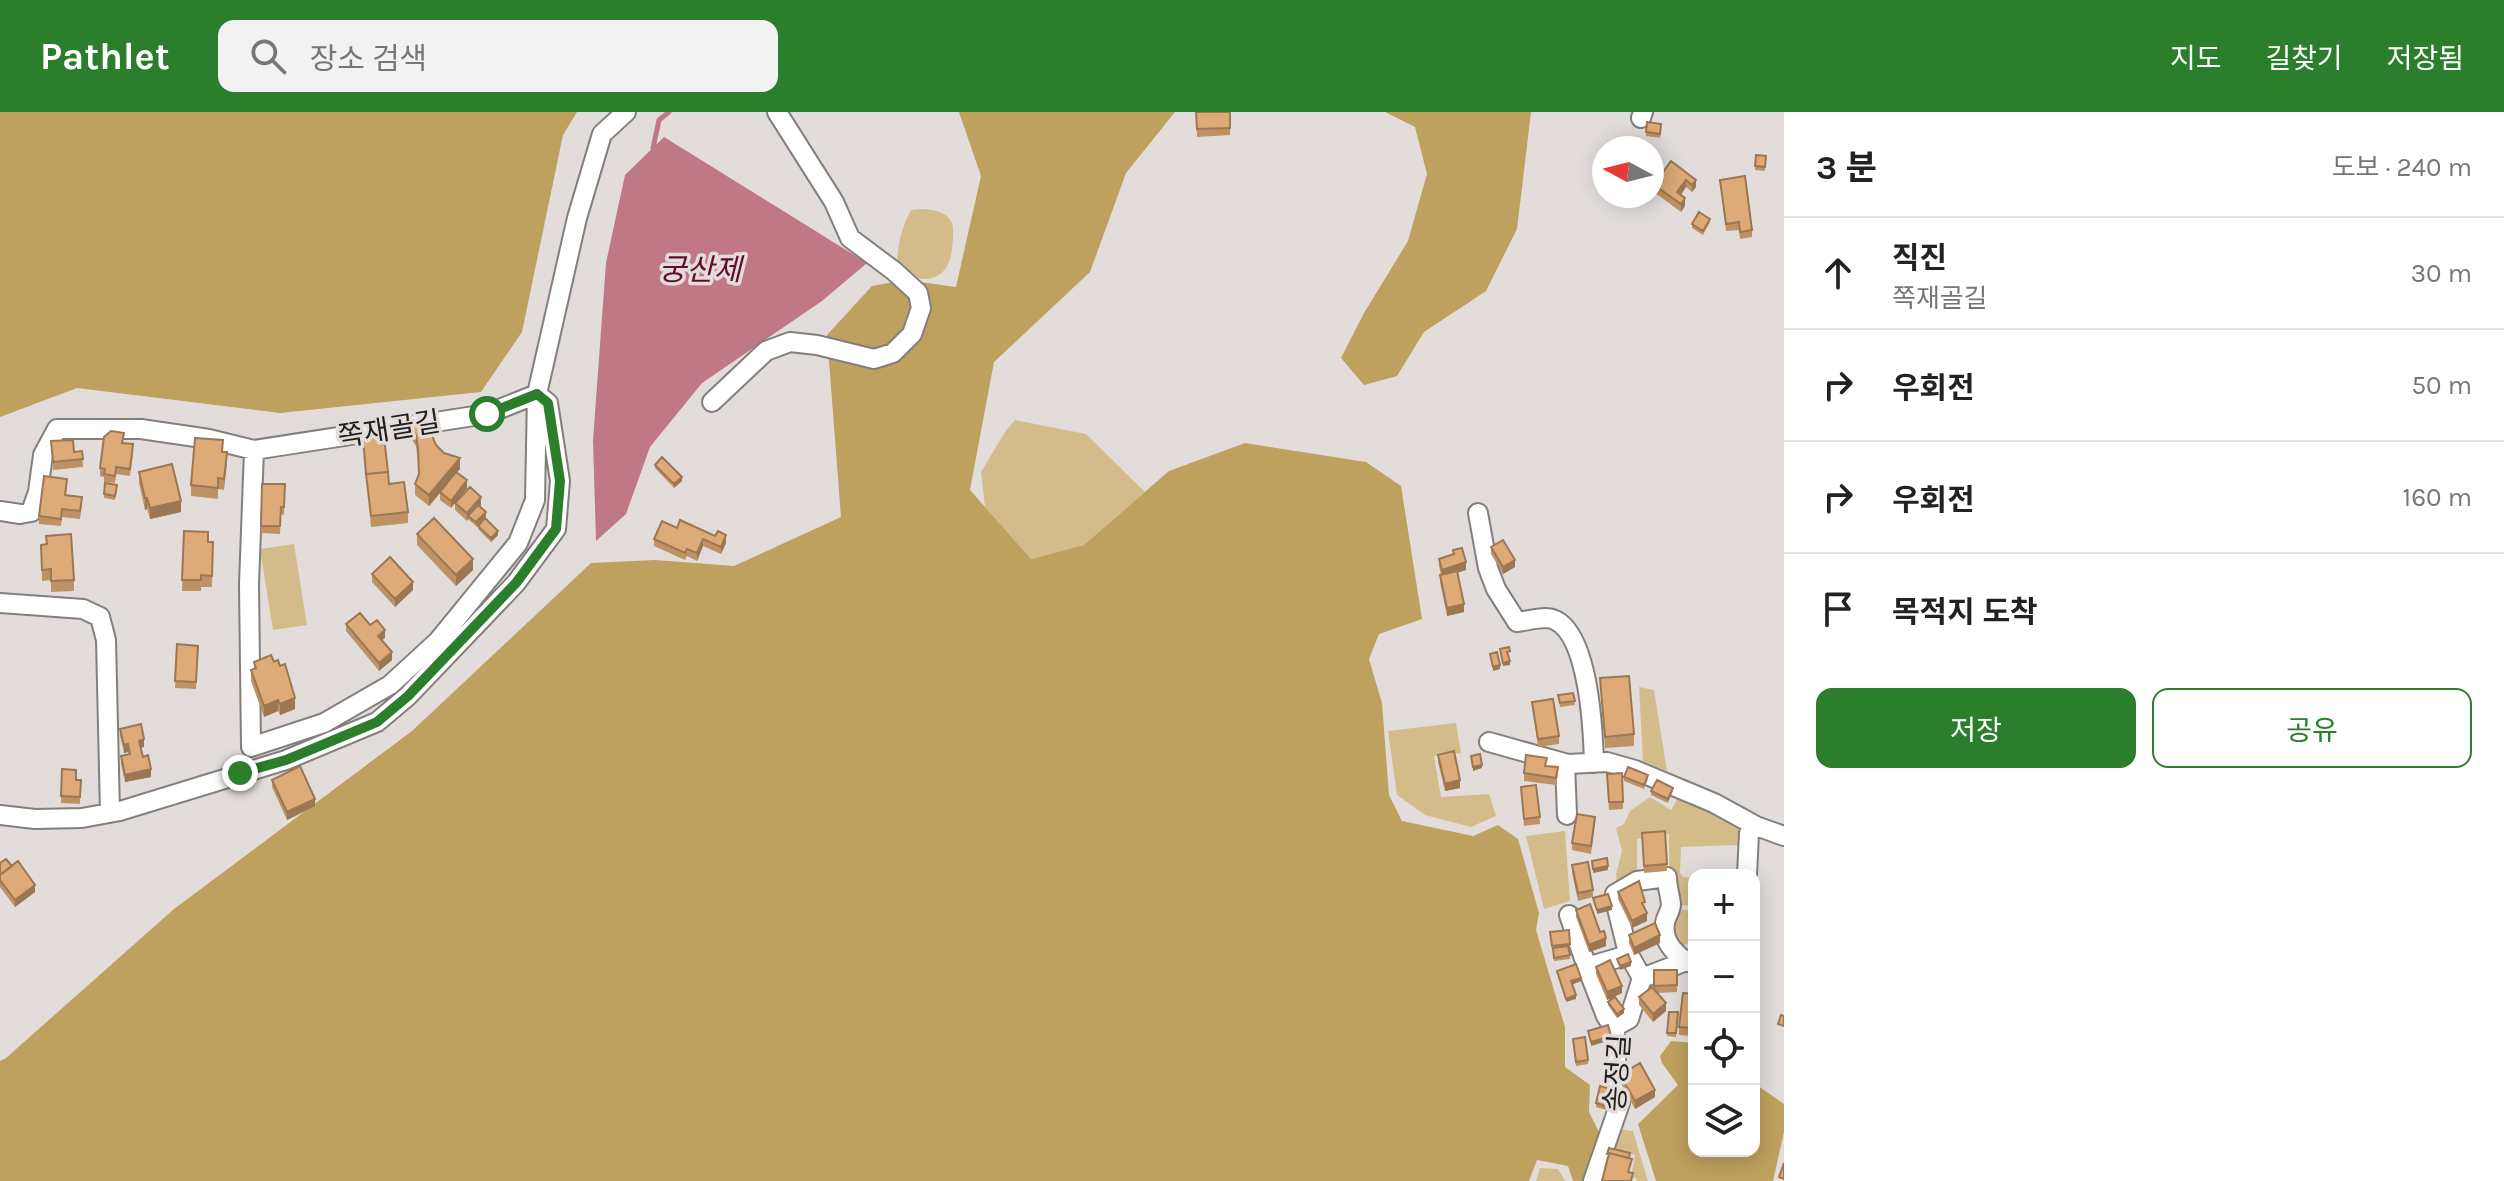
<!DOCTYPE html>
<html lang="ko">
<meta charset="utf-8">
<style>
:root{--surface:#fff;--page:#f2f2f2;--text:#222;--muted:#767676;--line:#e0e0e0;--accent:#2b7f2c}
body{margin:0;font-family:Karla,"Noto Sans KR",sans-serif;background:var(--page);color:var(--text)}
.controls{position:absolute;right:24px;bottom:24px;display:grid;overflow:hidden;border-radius:16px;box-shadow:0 4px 20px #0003}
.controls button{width:72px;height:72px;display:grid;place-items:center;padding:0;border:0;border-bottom:2px solid var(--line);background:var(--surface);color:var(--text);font:40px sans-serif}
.compass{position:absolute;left:1592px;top:24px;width:72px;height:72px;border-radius:50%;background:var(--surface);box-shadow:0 4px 20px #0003;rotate:277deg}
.stop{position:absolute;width:24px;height:24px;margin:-18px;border:6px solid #2b7f2c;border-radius:50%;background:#fff}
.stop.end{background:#2b7f2c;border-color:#fff;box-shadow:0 2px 8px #0008}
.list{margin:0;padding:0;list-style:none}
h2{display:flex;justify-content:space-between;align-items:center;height:104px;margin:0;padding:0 32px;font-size:34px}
h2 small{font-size:26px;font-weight:400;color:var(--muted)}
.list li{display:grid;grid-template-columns:52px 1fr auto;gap:24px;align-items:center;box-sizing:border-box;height:112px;padding:0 32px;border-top:2px solid var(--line)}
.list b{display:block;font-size:30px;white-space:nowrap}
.list p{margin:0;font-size:26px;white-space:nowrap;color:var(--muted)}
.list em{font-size:26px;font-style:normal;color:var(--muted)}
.actions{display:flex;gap:16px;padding:24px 32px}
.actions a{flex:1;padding:18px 0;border:2px solid var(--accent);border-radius:16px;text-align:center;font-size:28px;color:var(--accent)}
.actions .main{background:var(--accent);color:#fff}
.icon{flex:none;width:44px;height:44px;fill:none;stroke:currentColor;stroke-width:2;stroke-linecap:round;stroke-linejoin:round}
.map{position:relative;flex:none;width:1784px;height:1069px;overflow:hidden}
header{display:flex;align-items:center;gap:48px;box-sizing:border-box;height:112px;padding:0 40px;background:var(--accent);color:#fff}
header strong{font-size:38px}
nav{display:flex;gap:44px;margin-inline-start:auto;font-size:28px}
.search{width:560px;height:72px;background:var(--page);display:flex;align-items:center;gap:20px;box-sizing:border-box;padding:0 28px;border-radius:16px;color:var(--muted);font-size:30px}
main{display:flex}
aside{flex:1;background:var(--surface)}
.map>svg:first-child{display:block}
.green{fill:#d4bc8a}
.forest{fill:#bea05f}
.water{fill:#c07887}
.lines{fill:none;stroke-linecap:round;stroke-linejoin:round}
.stream{stroke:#c07887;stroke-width:5}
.minor-casing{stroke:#837f7d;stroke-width:22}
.minor{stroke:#fff;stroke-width:18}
.wall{fill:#bf9266}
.shaded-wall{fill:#9b7753}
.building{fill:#deaa77;stroke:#9b7753;stroke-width:2}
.route{stroke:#2b7f2c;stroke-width:10}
.labels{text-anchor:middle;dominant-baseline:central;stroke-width:7;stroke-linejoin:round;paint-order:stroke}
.street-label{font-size:28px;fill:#201f1e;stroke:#e2dddb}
.water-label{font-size:30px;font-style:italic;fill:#640b2b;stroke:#e2dddb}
</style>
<header>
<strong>Pathlet</strong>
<div class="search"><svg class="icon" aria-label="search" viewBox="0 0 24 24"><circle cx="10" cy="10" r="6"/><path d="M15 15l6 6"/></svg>장소 검색</div>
<nav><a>지도</a><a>길찾기</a><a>저장됨</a></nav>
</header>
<main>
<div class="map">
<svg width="1784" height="1069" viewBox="0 0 1784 1069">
<rect width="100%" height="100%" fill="#e2dddb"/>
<path class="green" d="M924 97C935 98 947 100 952 111 954 117 953 130 952 137 948 171 922 174 897 156 897 134 901 117 911 98Z
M1015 308 1086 322 1145 380 1084 433 1031 447 985 395 981 360 1005 320Z
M294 432 307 513 273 518 260 437Z
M1639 575 1654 578 1667 659 1643 649Z
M1456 611 1461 641 1434 644 1441 685 1489 682 1496 704 1471 715 1425 703 1397 683 1388 619Z
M1680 682 1742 719 1738 733 1681 735 1680 761 1683 765 1694 766V794C1690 793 1685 794 1681 793 1668 787 1669 735 1669 722L1637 727V762L1617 772 1616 762 1622 739 1616 716 1624 712 1630 699 1650 685 1671 698Z
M1565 719 1570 789 1544 797 1526 724Z
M1677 797 1694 799V828L1683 834 1674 826Z
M1619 1017 1633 1019 1648 1069H1636L1637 1067 1631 1065 1635 1043 1612 1037Z
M1540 1056 1558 1057 1565 1069H1536Z"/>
<path class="forest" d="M0 0H577L563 23 522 220 481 280 280 301 77 276 0 305Z
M959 0H1175L1126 61 1090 160 994 250 970 378 1031 447 1084 433 1169 359 1245 331 1366 350 1401 374 1422 507 1379 522 1369 547 1382 591 1389 683 1402 709 1473 724 1498 713 1518 727 1539 801 1536 818 1565 915V955L1590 973 1589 1000 1600 1022 1585 1069H1573L1568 1054 1537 1048 1529 1069H0V949L6 946 174 797 412 619 591 451 655 448 734 454 841 405 827 223 872 174 905 168 956 175 981 64Z
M1385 0H1531L1517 117 1486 179 1424 220 1397 264 1364 273 1341 246 1364 201 1408 129 1427 62 1415 15Z
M1671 929 1694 931V1039H1754V971L1784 992V1020L1773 1069H1656L1638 1012 1678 973 1662 951 1660 944Z"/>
<path class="water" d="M664 25 867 151 822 189 702 271 650 335 626 402 596 429 593 328 606 151 625 63Z"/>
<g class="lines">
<path class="stream" d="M653 36 659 8 669 0"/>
<defs>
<path id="minor" d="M1641 6 1643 0
M712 290 766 239 790 230 817 233 874 247 893 241 912 222 921 196 918 181 894 159 850 126 834 90 777 0
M254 338 249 472 251 635 324 611 390 573 438 529 518 431 535 388 537 282 577 106 602 22 626 0
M0 399 20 402 31 400 38 380 43 343 57 317H141L209 327 254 338 487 302 537 282
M1478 401 1488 456 1496 477 1517 510C1528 509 1545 503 1555 508 1589 524 1593 617 1594 651
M0 491 83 497 100 505 106 528 110 701
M1489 630 1568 652 1607 650 1635 658 1714 691 1756 714
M1565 651 1567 703
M0 703 35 707 82 706 120 699 286 648 377 610 408 584 516 471 556 417 560 369 548 291 538 283
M1747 763 1749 721 1756 714 1784 724
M1569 803 1587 855
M1642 866 1628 841 1615 788V782L1637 769 1667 765C1667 775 1670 782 1671 792 1671 799 1666 804 1665 811 1662 829 1674 840 1686 850
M1615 918 1606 904 1587 855 1621 845 1628 841
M1593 1069 1620 991 1614 926 1616 914 1629 907 1642 866 1694 846"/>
</defs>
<use href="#minor" class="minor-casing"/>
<use href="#minor" class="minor"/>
</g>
<path class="wall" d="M1196 0H1230V23L1197 25Z
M1661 12 1660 26 1646 24V20Z
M1756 43 1766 44 1765 59 1755 58Z
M1671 49 1696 75 1692 80 1686 75 1681 83 1685 94 1681 100 1654 80V73Z
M1720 68 1752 118V125L1740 127 1739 118 1726 119Z
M1710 110 1703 123 1692 116V112Z
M410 314 433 326 436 333 460 357 457 360 467 376 451 396 440 388V381L429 394 415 383V372L418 363V349L416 334 410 325Z
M363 327 389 372 408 400V411L371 415Z
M51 329 74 340 82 339 83 355 53 358Z
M124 331 133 340 130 364 116 362 115 371 104 370V365L100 364V356Z
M223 340 227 352 224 378 218 377V387L191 384V373Z
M655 353 682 369 674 376 655 356Z
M139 360 181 400 150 407 147 397 145 398 139 371Z
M262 372H285L284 403 281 402 280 422 261 421Z
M67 374 66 383 82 392 80 407 62 405 61 414 39 412V404Z
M117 377 115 388 104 386V382Z
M455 391 481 393 480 394 486 404 476 414 468 407 467 409 455 398Z
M478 414 498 423 491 430 478 417Z
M677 416 715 424 726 431 721 442 703 434 697 449 687 444 685 448 654 434V427Z
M184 419 208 430H213L212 475H201V479H182Z
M417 422 473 458 456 474 417 433Z
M41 433 74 468V479L51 480V468L42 469Z
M1491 435 1515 455 1503 462 1491 442Z
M1453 438 1466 458 1457 461 1464 500 1447 504 1440 470 1441 463 1439 454V447L1453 443Z
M372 462 413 478 395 495 372 470Z
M346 512 370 513 385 526 382 528 392 548 379 559 346 519Z
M177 532 198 534 196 577 175 576Z
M254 550H274L295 597 280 603 278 599 264 605 251 569V558L254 557Z
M1600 566 1634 622V634L1605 636Z
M1573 581 1575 593 1560 595 1558 583Z
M1532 590 1559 624V632L1538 635Z
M120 617 144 635 141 636 143 645 151 665 125 670 121 652V644L129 643 128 640 124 641 120 624Z
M1438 643 1460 676 1445 679 1438 650Z
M62 657 76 668H81L80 692 61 691Z
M1524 661 1558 663 1556 673 1524 669Z
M1622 661 1623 697 1609 698 1607 662Z
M1624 665 1648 667 1644 677 1624 669Z
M272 668 315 694 287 708 272 675Z
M1521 675 1540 705V712L1524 714Z
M1651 679H1673L1668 691 1651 683Z
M1595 712 1591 742 1572 738V731Z
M1642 729 1667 752V759L1644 761Z
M0 751 35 780 15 795 0 775Z
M1572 753 1593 778V785L1578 789 1572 761Z
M1618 780 1645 797 1647 809 1632 816 1618 787Z
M1576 798 1600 820 1606 834 1589 840 1576 805Z
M1569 818 1570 847 1554 849 1553 837 1552 838 1550 820Z
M1629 823 1660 831 1634 843 1629 831Z
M1596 855 1622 881 1607 888 1596 862Z
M1654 858H1677V880L1657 881 1666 899 1653 910 1639 893V885L1654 877Z
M1694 882V924L1679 923V915Z
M1608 890 1624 901 1617 906 1608 893Z
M1669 900H1678L1676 925 1667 924Z
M1573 931 1588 948V952L1576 954Z
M1620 963 1655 985 1635 997 1620 970Z
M1610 981 1606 998 1596 995V991Z"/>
<path class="shaded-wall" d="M1686 68V75L1677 88V80Z
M1696 68V75L1692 80V73Z
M1685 86V94L1681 100V92Z
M460 346V357L429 394V383Z
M682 365V369L674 376V372Z
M467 368V376L451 396V389Z
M481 385V393L470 405 468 404V407L467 409V401Z
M145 386H147V397L145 398Z
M181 389V400L150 407V396Z
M486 400V404L476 414V410Z
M498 419V423L491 430V426Z
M726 423V431L721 442V435Z
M703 427V434L697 449V441Z
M473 447V458L456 474V463Z
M1515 448V455L1503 462V455Z
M1466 450V458L1442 465V458Z
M413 470V478L395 495V487Z
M1464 492V500L1447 504V496Z
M385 518V526L378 531V524Z
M392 540V548L379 559V551Z
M1510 549V553L1503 554V551Z
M1500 553V557L1493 559V555Z
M295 586V597L280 603V592Z
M278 588V599L264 605V594Z
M144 627V635L139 636V629Z
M128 632V640L124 641V633Z
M1482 653V656L1473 659V655Z
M151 657V665L125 670V663Z
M1460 668V676L1445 679V672Z
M315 687V694L287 708V700Z
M1608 754V758L1593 761V757Z
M35 773V780L15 795V788Z
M1612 794V798L1597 802V798Z
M1647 801V809L1632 816V809Z
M1660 823V831L1634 843V836Z
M1606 826V834L1589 840V833Z
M1631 850V854L1620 858V854Z
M1581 866V869L1571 873V869Z
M1622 874V881L1607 888V880Z
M1576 883V887L1566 890V887Z
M1666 891V899L1653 910V902Z
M1624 897V901L1617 906V902Z
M1611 924V928L1591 934V930Z
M1655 978V985L1635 997V989Z"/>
<path class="building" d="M1196 0H1230V16L1197 17Z
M1647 10 1661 12 1660 22 1646 20Z
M1756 43 1766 44 1765 55 1755 54Z
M1671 49 1696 68 1692 73 1686 68 1677 80 1685 86 1681 92 1654 73Z
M1745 64 1752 118 1740 120 1739 110 1726 112 1720 68Z
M1699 100 1710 107 1703 119 1692 112Z
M433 311V326L436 333 444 341 460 346 429 383 415 372 419 362 418 337 416 323 410 314Z
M111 319 124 321 122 331 133 332 130 357 116 355 115 364 104 362 105 357 100 356 104 325Z
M384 325 388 360 366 362 363 327Z
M195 326 223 328 222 340H227L224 367 218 366V376L191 373Z
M73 328 74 340 82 339 83 347 53 350 51 329Z
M662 345 682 365 674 372 655 353Z
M172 352 181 389 150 396 147 386H145L139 360Z
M388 360 389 372 404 370 408 400 371 404 366 362Z
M456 360 467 368 451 389 440 380Z
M44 364 67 367 65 383 82 385 80 399 62 397 61 407 39 404Z
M105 371 117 373 115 384 104 382Z
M262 372H285L284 395H281L280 414H261Z
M470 375 481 385 467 401 455 391Z
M478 393 486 400 476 410 468 404Z
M434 406 473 447 456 463 417 422Z
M485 406 498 419 491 426 478 414Z
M680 408 715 424 718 419 726 423 721 435 703 427 697 441 687 437 685 441 654 427 662 409 677 416Z
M184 419 208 420V430H213L212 464 201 463V468H182Z
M71 422 74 468 51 469V457L42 458 41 433 47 432 46 424Z
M1503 428 1515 448 1503 455 1491 435Z
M1462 436 1466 450 1442 458 1439 447 1454 442 1453 438Z
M390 445 413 470 395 487 372 462Z
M1457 459 1464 492 1447 496 1440 463Z
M360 501 370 513 377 508 385 518 378 524 392 540 379 551 346 512Z
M177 532 198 534 196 570 175 569Z
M1509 535 1510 539 1507 540 1510 549 1503 551 1500 537Z
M1497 540 1500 553 1493 555 1490 542Z
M271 543 274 550 278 548 280 554 285 552 295 586 280 592 278 588 264 594 251 558 256 556 254 550Z
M1629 564 1634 622 1605 625 1600 566Z
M1573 581 1575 589 1560 591 1558 583Z
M1553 587 1559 624 1538 627 1532 590Z
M141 612 144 627 139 629 143 645 148 643 151 657 125 663 121 644 130 642 128 632 124 633 120 617Z
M1454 639 1460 668 1445 672 1438 643Z
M1480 642 1482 653 1473 655 1471 644Z
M1526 643 1547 646 1545 654 1558 655 1556 666 1524 661Z
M300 654 315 687 287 700 272 668Z
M1628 655 1648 663 1644 673 1624 665Z
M62 657 76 658V668H81L80 685 61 684Z
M1622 661 1623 690H1609L1607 662Z
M1657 668 1673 676 1668 687 1651 679Z
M1536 673 1540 705 1524 707 1521 675Z
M1577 702 1595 705 1591 734 1572 731Z
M1665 719 1667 752 1644 754 1642 721Z
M1607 746 1608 754 1593 757 1592 749Z
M6 747 12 754 0 763V751Z
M18 749 35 773 15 788 0 768V763Z
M1588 750 1593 778 1578 781 1572 753Z
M1639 769 1645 790 1642 791 1647 801 1632 809 1618 780Z
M1608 782 1612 794 1597 798 1593 786Z
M1590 792 1600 820 1604 819 1606 826 1589 833 1576 798Z
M1655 811 1660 823 1634 836 1629 823Z
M1569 818 1570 832 1552 834 1550 820Z
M1568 834 1570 843 1554 846 1553 836Z
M1628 842 1631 850 1620 854 1617 847Z
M1610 848 1622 874 1607 880 1596 855Z
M1576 852 1581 866 1571 869 1576 883 1566 887 1557 859Z
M1654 858H1677V873L1654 874Z
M1652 875 1666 891 1653 902 1639 885Z
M1683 881 1694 882V916L1679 915Z
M1615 885 1624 897 1617 902 1608 890Z
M1669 900H1678L1676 921H1667Z
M1781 903 1784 904V914L1778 912Z
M1608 913 1611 924 1591 930 1588 919Z
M1585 925 1588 948 1576 950 1573 927Z
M1640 951 1655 978 1635 989 1620 963Z
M1754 956 1759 962 1754 966Z
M1600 974 1610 977 1606 994 1596 991Z
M1609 1036 1630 1041 1629 1046 1609 1041V1043L1607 1042Z
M1609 1041 1632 1047 1628 1060 1633 1061 1631 1069H1602Z
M1784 1051V1067L1779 1065Z"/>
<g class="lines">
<path class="route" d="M240 661 286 648 377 610 408 584 516 471 556 417 560 369 548 291 537 282 487 302"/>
</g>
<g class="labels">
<g class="street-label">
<text transform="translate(389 317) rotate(-9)">쪽재골길</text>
<text transform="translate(1617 961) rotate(-86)">송정길</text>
</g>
<g class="water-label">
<text x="700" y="158">궁산제</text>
</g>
</g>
</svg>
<div class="controls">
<button>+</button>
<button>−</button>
<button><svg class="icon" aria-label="locate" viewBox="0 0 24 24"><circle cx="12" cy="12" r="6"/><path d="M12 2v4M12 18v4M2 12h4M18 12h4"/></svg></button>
<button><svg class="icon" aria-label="layers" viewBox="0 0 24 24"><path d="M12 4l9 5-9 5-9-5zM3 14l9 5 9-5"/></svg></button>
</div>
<svg class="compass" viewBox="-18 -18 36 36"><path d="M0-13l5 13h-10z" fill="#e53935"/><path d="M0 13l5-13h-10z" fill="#767676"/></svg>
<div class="stop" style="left:487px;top:302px"></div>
<div class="stop end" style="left:240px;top:661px"></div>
</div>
<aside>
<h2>3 분<small>도보 · 240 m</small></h2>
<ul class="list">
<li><svg class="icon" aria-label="ahead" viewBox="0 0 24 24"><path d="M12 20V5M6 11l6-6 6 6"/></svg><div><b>직진</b><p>쪽재골길</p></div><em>30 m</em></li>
<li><svg class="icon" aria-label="right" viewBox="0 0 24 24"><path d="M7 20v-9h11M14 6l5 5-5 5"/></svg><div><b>우회전</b></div><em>50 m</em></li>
<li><svg class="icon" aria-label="right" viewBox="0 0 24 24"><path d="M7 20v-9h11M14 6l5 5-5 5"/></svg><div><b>우회전</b></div><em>160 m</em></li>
<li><svg class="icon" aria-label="arrive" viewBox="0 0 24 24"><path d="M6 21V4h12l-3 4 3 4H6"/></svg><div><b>목적지 도착</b></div></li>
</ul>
<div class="actions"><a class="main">저장</a><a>공유</a></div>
</aside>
</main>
